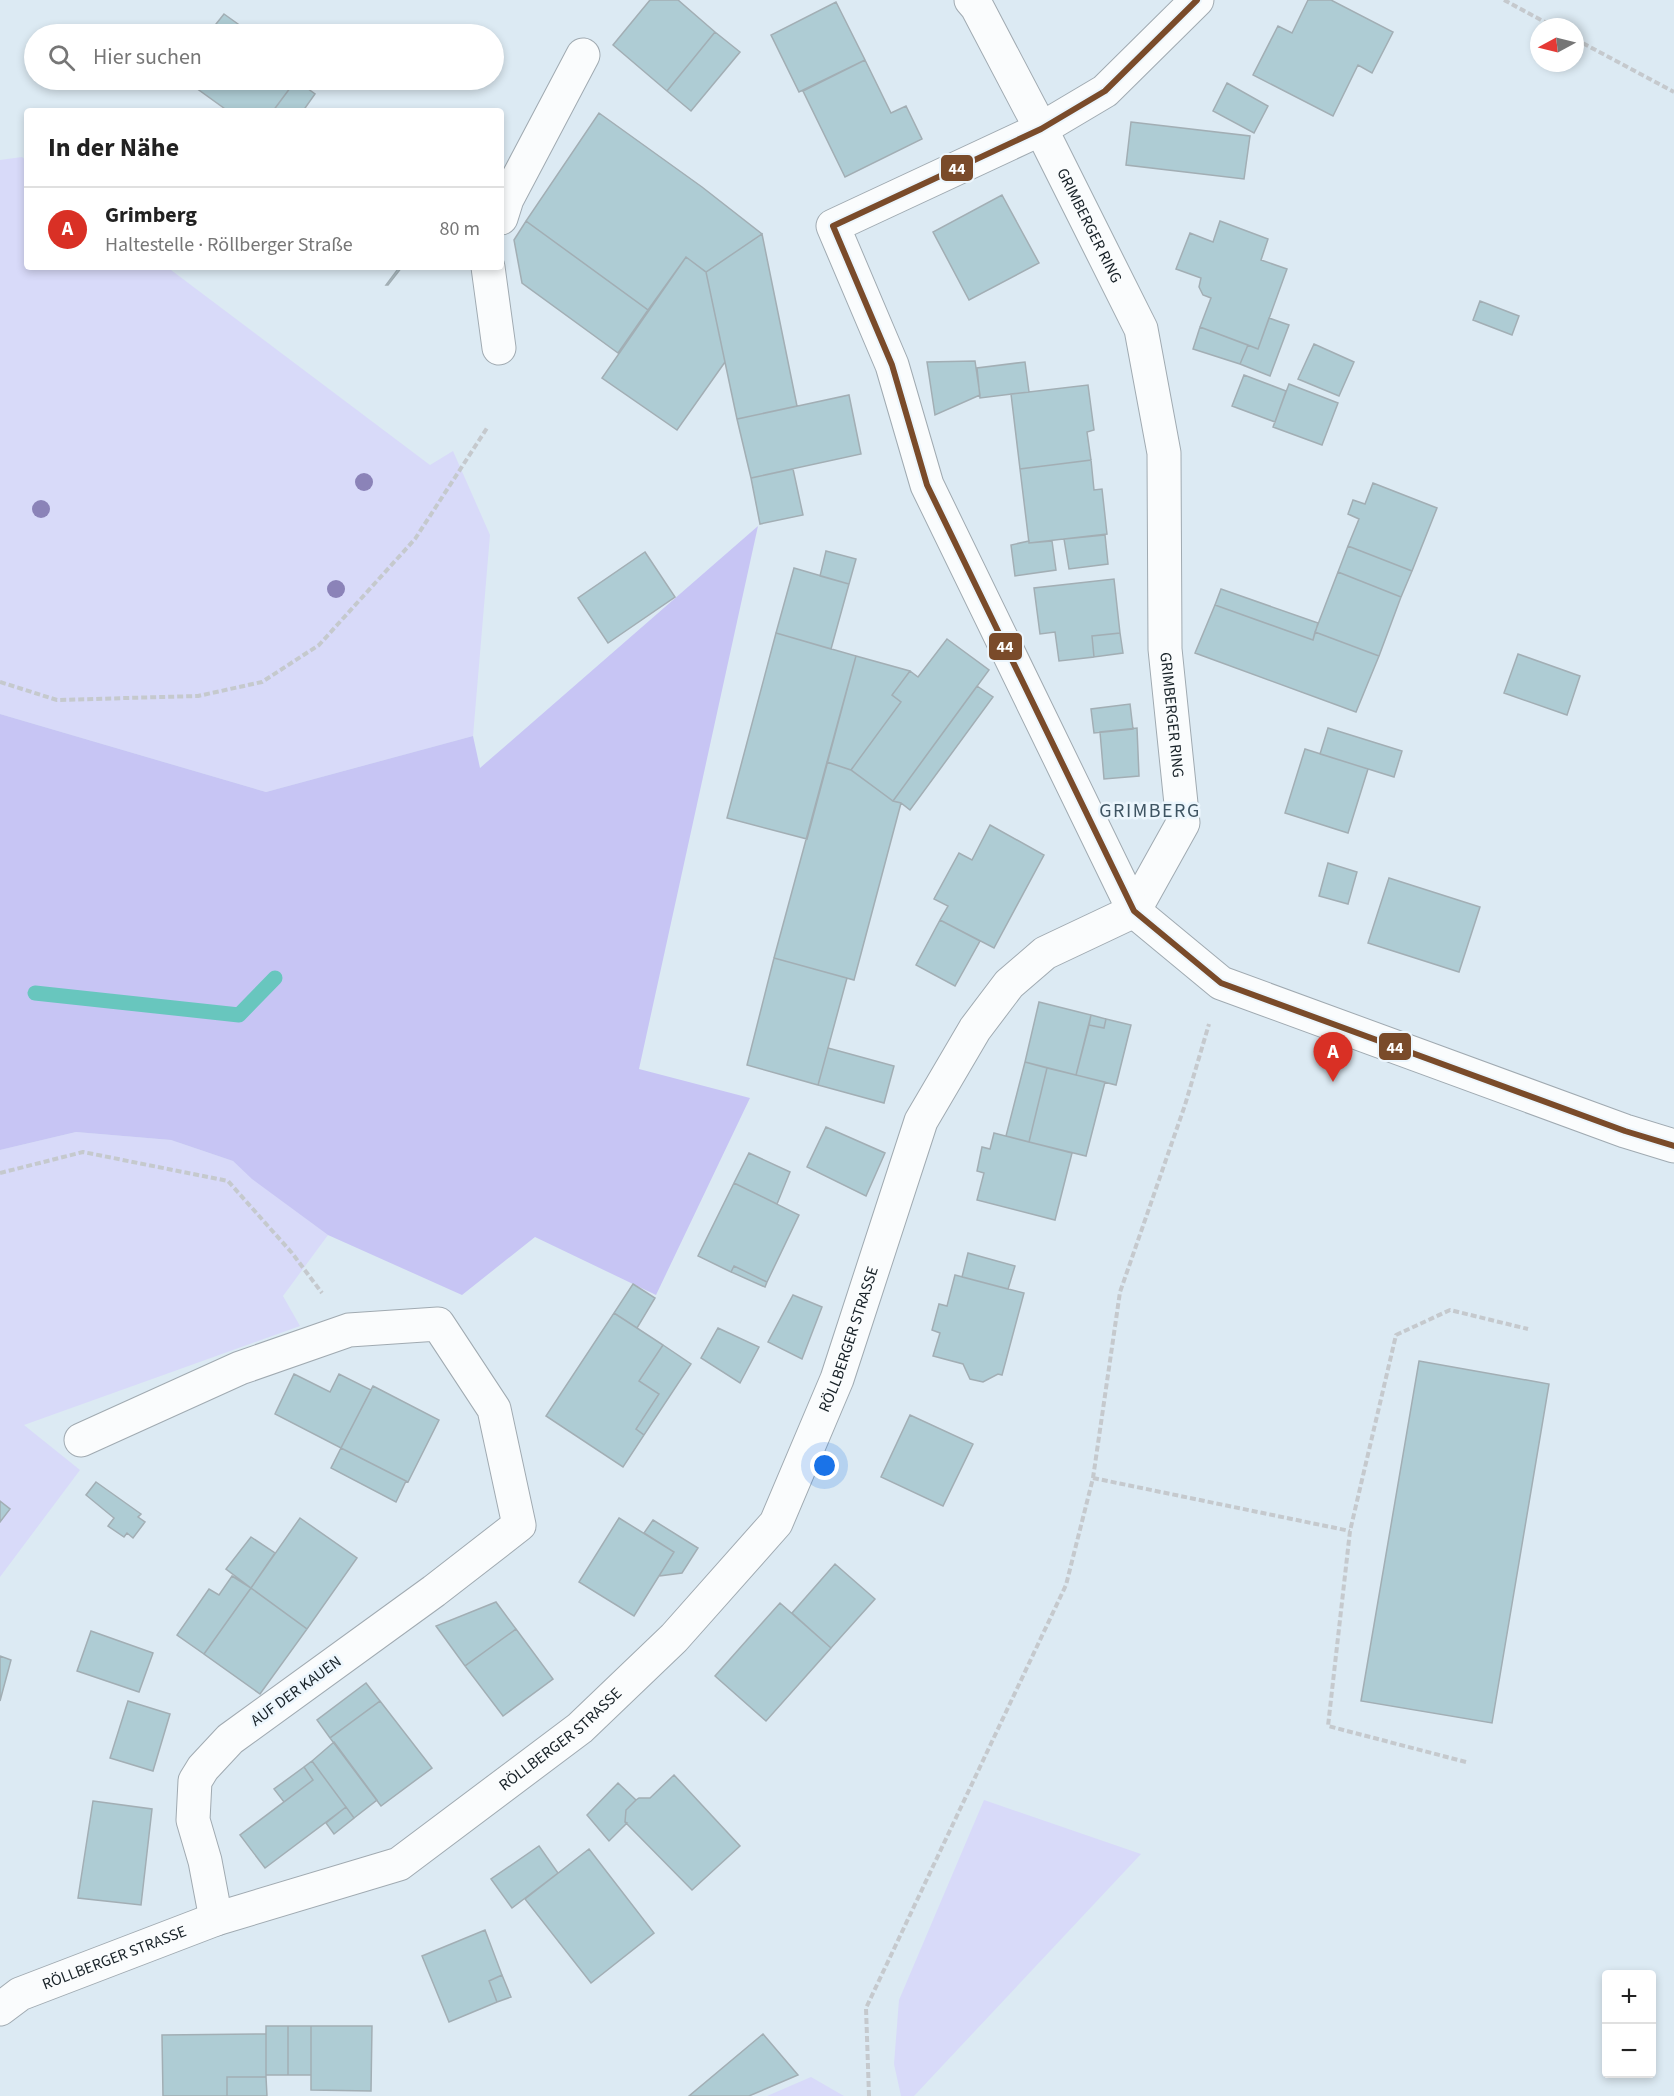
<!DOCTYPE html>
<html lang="de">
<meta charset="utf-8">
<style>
:root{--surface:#fff;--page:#f2f2f2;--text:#222;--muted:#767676;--line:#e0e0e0;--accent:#d93025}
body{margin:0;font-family:"Source Sans 3",sans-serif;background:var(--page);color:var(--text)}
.controls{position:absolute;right:18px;bottom:18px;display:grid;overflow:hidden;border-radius:6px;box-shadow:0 3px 9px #0003}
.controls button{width:54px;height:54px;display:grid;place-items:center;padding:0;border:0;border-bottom:2px solid var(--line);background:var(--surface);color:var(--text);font:30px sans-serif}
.compass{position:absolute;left:1530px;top:18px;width:54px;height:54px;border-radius:50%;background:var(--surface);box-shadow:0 3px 9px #0003;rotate:263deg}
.you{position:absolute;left:825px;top:1466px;width:21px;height:21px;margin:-15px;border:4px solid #fff;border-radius:50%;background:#1a73e8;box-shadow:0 0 0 9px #1a73e833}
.badge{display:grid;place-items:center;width:39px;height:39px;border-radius:50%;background:var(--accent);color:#fff;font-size:20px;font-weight:700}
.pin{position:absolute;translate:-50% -50px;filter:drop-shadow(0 2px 3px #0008)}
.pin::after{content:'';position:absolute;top:32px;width:21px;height:18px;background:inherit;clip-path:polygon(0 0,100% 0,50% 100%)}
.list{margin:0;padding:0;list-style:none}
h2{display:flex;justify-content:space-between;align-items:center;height:78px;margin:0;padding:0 24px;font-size:26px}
h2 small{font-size:20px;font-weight:400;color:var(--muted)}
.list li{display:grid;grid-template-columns:39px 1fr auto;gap:18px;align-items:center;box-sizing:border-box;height:84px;padding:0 24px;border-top:2px solid var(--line)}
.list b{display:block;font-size:22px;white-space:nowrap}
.list p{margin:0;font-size:20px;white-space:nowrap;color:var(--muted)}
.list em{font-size:20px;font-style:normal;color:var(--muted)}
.icon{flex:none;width:33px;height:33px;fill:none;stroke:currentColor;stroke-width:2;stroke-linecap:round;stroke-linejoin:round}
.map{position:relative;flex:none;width:1674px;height:2096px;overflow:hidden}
.search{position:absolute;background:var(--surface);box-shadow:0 3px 9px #0003;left:24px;top:24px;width:480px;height:66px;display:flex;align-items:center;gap:15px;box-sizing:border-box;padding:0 21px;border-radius:33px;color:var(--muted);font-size:22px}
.panel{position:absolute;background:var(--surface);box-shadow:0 3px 9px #0003;left:24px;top:108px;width:480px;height:162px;border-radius:6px}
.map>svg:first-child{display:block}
.green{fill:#d8daf9}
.forest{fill:#c7c5f4}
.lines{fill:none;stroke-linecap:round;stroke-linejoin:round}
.stream{stroke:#68c6be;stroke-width:15}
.building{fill:#aeccd4;stroke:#a2aeb4;stroke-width:1.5}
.minor-casing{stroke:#a0aab1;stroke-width:35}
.path{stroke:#c5c9cd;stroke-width:4;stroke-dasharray:6 3;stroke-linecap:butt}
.minor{stroke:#fafcfd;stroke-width:33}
.bus-1-casing{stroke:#ecf6fd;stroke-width:10}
.bus-1{stroke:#7a4b2a;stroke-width:6}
.tree{fill:#8b83b8}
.labels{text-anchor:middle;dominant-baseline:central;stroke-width:5;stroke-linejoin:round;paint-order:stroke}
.street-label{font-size:16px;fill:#172127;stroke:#ecf6fd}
.quarter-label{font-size:20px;letter-spacing:1.5px;fill:#3e5462;stroke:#ecf6fd}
.line-badge{stroke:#ecf6fd;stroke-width:2}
.badge-label{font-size:16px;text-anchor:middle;font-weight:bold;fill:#fff}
</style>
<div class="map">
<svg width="1674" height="2096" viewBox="0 0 1674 2096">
<rect width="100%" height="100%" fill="#dceaf3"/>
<path class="green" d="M22 157 27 161V267H167L430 465 453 451 490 535 473 736 266 792 0 714V160Z
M76 1132 171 1140 233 1161 253 1179 328 1235 283 1296 300 1326 24 1425 80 1470 0 1577V1150Z
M984 1800 1141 1854 914 2096H901L894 2064 899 2000Z
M811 2077 844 2096H767Z"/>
<path class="forest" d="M758 526 639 1069 750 1098 656 1295 535 1237 462 1295 328 1235 252 1179 233 1161 171 1140 76 1132 0 1150V714L266 792 473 736 480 768Z"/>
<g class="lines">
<path class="stream" d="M35 993 239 1015 275 978"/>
</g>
<path class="building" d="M650 0H678L715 32 667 91 613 45Z
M1308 0H1331L1393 32 1372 73 1358 65 1333 116 1253 75 1278 26 1292 33Z
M836 2 865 60 799 92 771 35Z
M224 14 252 34H208Z
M715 32 740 52 691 111 667 91Z
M865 60 891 113 906 106 922 139 845 177 803 91Z
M185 80H296L273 111H228Z
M296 80 315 94 303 111H273Z
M1227 83 1268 106 1254 133 1213 111Z
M599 113 702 187 762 234 706 272 686 257 648 310 526 221Z
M1131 122 1250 136 1244 179 1126 165Z
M1002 195 1039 263 969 300 933 232Z
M526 221 648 310 618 353 522 283 514 240Z
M1220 221 1268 239 1261 260 1287 269 1258 349 1200 327 1211 298 1203 295 1199 287 1201 278 1176 269 1190 233 1213 242Z
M762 234 797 406 737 419 706 272Z
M686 257 706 272 725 362 677 430 602 378Z
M395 267H402L388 285H386L398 269Z
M1480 301 1519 316 1512 335 1473 320Z
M1269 318 1289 325 1270 376 1240 364 1248 345 1258 349Z
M1200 327 1248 345 1240 364 1193 349Z
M1314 344 1354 362 1339 396 1298 379Z
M975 361 980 395 935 415 927 362Z
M1025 362 1029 392 980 398 977 368Z
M1244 375 1286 391 1275 422 1232 406Z
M1289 384 1338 403 1322 445 1273 427Z
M1088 385 1094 430 1087 432 1091 460 1020 469 1011 394Z
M849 395 861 454 751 478 737 419Z
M1091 460 1094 490 1102 489 1107 534 1029 543 1020 469Z
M793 469 803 515 760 524 751 478Z
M1373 483 1437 508 1412 571 1348 546 1359 519 1348 514 1353 500 1365 504Z
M1105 535 1108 564 1069 569 1064 539Z
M1029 541V543L1052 541 1056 570 1015 576 1011 545Z
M1348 546 1412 571 1401 597 1338 572Z
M826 551 856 559 849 584 820 576Z
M645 552 675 597 608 643 578 598Z
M794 568 849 584 831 649 776 633Z
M1338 572 1401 597 1379 656 1315 632Z
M1114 579 1120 633 1092 636 1094 657 1059 661 1055 632 1040 634 1034 588Z
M1221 589 1318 623 1313 640 1215 605Z
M1215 605 1313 640 1315 632 1379 656 1356 712 1195 653Z
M776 633 856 656 807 839 727 818Z
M1120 633 1123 653 1094 657 1092 636Z
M947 639 989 670 893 801 851 770 901 702 892 695 910 671 918 677Z
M1518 654 1580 676 1567 715 1504 693Z
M856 656 910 671 892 695 901 702 851 770 827 762Z
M977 686 993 697 910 810 901 803 893 801Z
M1130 704 1133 729 1094 733 1091 709Z
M1137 728 1139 776 1104 779 1100 732Z
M1328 728 1402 751 1394 777 1320 754Z
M1305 749 1368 769 1348 833 1285 813Z
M827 762 851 770 893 801 901 803 854 980 774 958Z
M990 825 1044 855 994 948 940 920 948 906 934 899 959 853 972 860Z
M1328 863 1357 872 1348 904 1319 896Z
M1389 878 1480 907 1459 972 1368 943Z
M940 920 980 941 955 986 916 965Z
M774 958 847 978 818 1085 747 1065Z
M1039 1002 1091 1015 1076 1075 1025 1062Z
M1091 1015 1106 1019 1104 1028 1089 1025Z
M1106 1019 1131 1025 1116 1085 1076 1075 1089 1025 1104 1028Z
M828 1048 894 1066 884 1103 818 1085Z
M1025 1062 1047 1068 1029 1142 1006 1136Z
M1047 1068 1105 1082 1086 1156 1029 1142Z
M826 1127 885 1153 866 1196 807 1167Z
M994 1133 1072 1153 1055 1220 977 1200 984 1173 977 1171 982 1147 990 1149Z
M749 1153 790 1172 777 1204 734 1183Z
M734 1183 799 1215 767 1282 734 1266 731 1272 698 1256Z
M968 1253 1015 1266 1008 1289 962 1277Z
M734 1266 767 1282 765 1287 731 1272Z
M955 1275 1024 1293 1002 1375 998 1374 983 1382 970 1379 963 1364 933 1356 940 1333 932 1330 939 1304 947 1306Z
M633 1284 655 1298 637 1328 614 1313Z
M793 1295 822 1307 802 1359 768 1342Z
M614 1313 663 1345 639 1381 659 1394 636 1429 644 1435 623 1467 546 1416Z
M718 1328 759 1347 740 1383 701 1358Z
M663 1345 691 1364 644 1435 636 1429 659 1394 639 1381Z
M1419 1361 1549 1384 1492 1723 1361 1701Z
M294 1374 330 1392 339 1374 371 1390 341 1448 275 1414Z
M373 1386 439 1420 408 1482 341 1448Z
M910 1415 973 1444 943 1506 881 1477Z
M341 1448 406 1481 396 1502 331 1468Z
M96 1482 141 1514 138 1517 145 1522 133 1538 127 1533 124 1537 108 1526 114 1518 86 1495Z
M0 1501 10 1509 0 1522Z
M300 1518 357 1558 307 1629 251 1588Z
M619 1518 674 1552 634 1616 579 1582Z
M653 1520 698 1548 682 1573 659 1576 674 1552 644 1533Z
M251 1537 275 1553 251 1588 226 1569Z
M835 1564 875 1599 831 1648 792 1613Z
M232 1576 251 1588 204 1654 177 1635 209 1589 219 1595Z
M251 1588 307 1629 260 1694 204 1654Z
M496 1602 516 1629 465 1666 436 1626Z
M780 1603 831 1648 766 1721 715 1676Z
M516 1629 553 1679 503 1716 465 1666Z
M91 1631 153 1653 139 1692 77 1671Z
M0 1656 11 1660 0 1701Z
M366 1683 380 1701 330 1738 317 1720Z
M128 1701 170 1714 153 1771 110 1758Z
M380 1701 432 1768 381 1806 330 1738Z
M334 1742 377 1800 354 1818 312 1761Z
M312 1761 346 1807 265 1868 240 1835 313 1780 304 1767Z
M304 1767 313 1780 284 1802 274 1789Z
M674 1775 740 1846 692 1890 625 1822 626 1810 636 1800 639 1798H650Z
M618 1783 636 1800 626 1810 625 1822 627 1823 609 1841 587 1815Z
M93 1801 152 1809 141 1905 78 1898Z
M346 1807 354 1818 334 1834 326 1823Z
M539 1846 558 1873 512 1908 491 1879Z
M589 1849 654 1933 591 1983 525 1899Z
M485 1930 502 1975 489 1981 497 2002 449 2022 422 1956Z
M502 1975 511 1997 497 2002 489 1981Z
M266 2026H288V2075H266Z
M288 2026H311V2075H288Z
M311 2026H372L371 2091 311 2090Z
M266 2034V2077H227V2096H163L162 2035Z
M763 2034 798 2075 749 2096H689Z
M227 2077H266L267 2096H227Z"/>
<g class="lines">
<defs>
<g id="minor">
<path id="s1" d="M971 0 977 7 1041 129 1141 329 1164 453 1165 649 1183 823 1134 911"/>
<path d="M1197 0 1105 91 1041 129 833 226 892 365 927 485 1134 911 1221 983 1625 1131 1674 1146"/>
<path d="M501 218 507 199 583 55"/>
<path d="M488 267 499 348"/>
<path d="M81 1440 240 1368 349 1330 438 1324 494 1409 519 1525 434 1591 230 1739 203 1768 195 1781 193 1820 205 1861 216 1919"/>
<path id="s2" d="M0 2009 20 1994 216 1919 399 1864 580 1728 674 1638 776 1523 837 1379 921 1121 975 1029 1009 984 1045 953 1134 911"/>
</g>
</defs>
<use href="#minor" class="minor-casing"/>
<path class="path" d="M1504 0 1554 27
M1575 39 1674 92
M0 682 57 700 198 696 262 682 319 645 415 539 487 428
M0 1173 83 1152 228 1181 292 1253 322 1293
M1093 1478 1350 1531
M1466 1762 1328 1726 1350 1531 1396 1335 1450 1310 1528 1329
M869 2096 866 2008 1066 1585 1093 1478 1120 1292 1185 1105 1209 1024"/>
<use href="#minor" class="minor"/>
<defs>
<path id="bus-1" d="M1197 0 1105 91 1041 129 833 226 892 365 927 485 1134 911 1221 983 1625 1131 1674 1146"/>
</defs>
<use href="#bus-1" class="bus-1-casing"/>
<use href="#bus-1" class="bus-1"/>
</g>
<g class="tree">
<circle cx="364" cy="482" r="9"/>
<circle cx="41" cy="509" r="9"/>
<circle cx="336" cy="589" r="9"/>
</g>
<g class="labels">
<g class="street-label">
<text stroke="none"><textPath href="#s1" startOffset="255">GRIMBERGER RING</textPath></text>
<text stroke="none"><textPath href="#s1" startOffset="759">GRIMBERGER RING</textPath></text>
<text stroke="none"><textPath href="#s2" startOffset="1134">RÖLLBERGER STRASSE</textPath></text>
<text transform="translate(296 1691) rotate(-36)">AUF DER KAUEN</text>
<text stroke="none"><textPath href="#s2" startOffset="630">RÖLLBERGER STRASSE</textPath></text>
<text stroke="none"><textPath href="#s2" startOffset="126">RÖLLBERGER STRASSE</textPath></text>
</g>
<g class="quarter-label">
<text x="1150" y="811">GRIMBERG</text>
</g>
</g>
<g class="line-badge">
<rect x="940" y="154" width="34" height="28" rx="6" fill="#7a4b2a"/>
<rect x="988" y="632" width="35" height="29" rx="6" fill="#7a4b2a"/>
<rect x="1378" y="1032" width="34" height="29" rx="6" fill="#7a4b2a"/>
</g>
<g class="badge-label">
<text x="957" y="174">44</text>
<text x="1005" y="652">44</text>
<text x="1395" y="1053">44</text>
</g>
</svg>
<div class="controls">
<button>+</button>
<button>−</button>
</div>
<svg class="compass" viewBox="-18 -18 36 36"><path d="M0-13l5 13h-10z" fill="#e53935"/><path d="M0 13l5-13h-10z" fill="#767676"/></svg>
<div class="you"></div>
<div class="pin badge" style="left:1333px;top:1082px">A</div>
<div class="search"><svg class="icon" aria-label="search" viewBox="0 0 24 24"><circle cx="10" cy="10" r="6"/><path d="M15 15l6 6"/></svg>Hier suchen</div>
<section class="panel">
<h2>In der Nähe<small></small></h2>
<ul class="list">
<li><span class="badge">A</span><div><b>Grimberg</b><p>Haltestelle · Röllberger Straße</p></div><em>80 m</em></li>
</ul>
</section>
</div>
